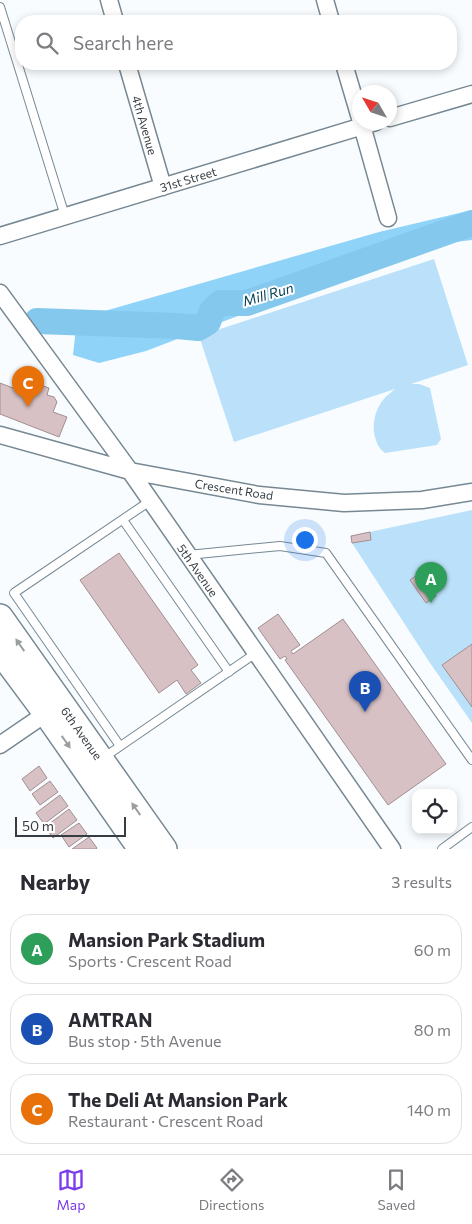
<!DOCTYPE html>
<meta charset="utf-8">
<style>
:root{--surface:#fff;--page:#f7f7f7;--text:#2b2b33;--muted:#7c7c81;--line:#e1e1e2;--accent:#7c3aed}
body{margin:0;font-family:Commissioner,sans-serif;background:var(--page);color:var(--text)}
.controls{position:absolute;right:15px;bottom:15px;display:grid;overflow:hidden;border-radius:10px;box-shadow:0 2px 8px #0003}
.controls button{width:45px;height:45px;display:grid;place-items:center;padding:0;border:0;border-bottom:1px solid var(--line);background:var(--surface);color:var(--text);font:25px sans-serif}
.compass{position:absolute;left:352px;top:85px;width:45px;height:45px;border-radius:50%;background:var(--surface);box-shadow:0 2px 8px #0003;rotate:309deg}
.scale{position:absolute;left:15px;bottom:12px;width:111px;box-sizing:border-box;padding-left:5px;border:2px solid #363d42;border-top:0;font-size:14px;line-height:18px;white-space:nowrap;color:#363d42;-webkit-text-stroke:4px #fff;paint-order:stroke}
.you{position:absolute;left:304px;top:539px;width:18px;height:18px;margin:-12px;border:4px solid #fff;border-radius:50%;background:#1a73e8;box-shadow:0 0 0 8px #1a73e833}
.badge{display:grid;place-items:center;width:32px;height:32px;border-radius:50%;background:var(--accent);color:#fff;font-size:16px;font-weight:700}
.pin{position:absolute;translate:-50% -41px;filter:drop-shadow(0 1px 2px #0008)}
.pin::after{content:'';position:absolute;top:26px;width:18px;height:15px;background:inherit;clip-path:polygon(0 0,100% 0,50% 100%)}
.list{margin:0;padding:0;list-style:none}
h2{display:flex;justify-content:space-between;align-items:center;height:65px;margin:0;padding:0 20px;font-size:21px}
h2 small{font-size:16px;font-weight:400;color:var(--muted)}
.list li{display:grid;grid-template-columns:32px 1fr auto;gap:15px;align-items:center;box-sizing:border-box;height:70px;margin:0 10px 10px;padding:0 10px;border:1px solid var(--line);border-radius:20px}
.list b{display:block;font-size:19px;white-space:nowrap}
.list p{margin:0;font-size:16px;white-space:nowrap;color:var(--muted)}
.list em{font-size:16px;font-style:normal;color:var(--muted)}
.icon{flex:none;width:28px;height:28px;fill:none;stroke:currentColor;stroke-width:2;stroke-linecap:round;stroke-linejoin:round}
.map{position:relative;flex:none;width:472px;height:849px;overflow:hidden}
.search{position:absolute;background:var(--surface);box-shadow:0 2px 8px #0003;left:15px;right:15px;top:15px;height:55px;display:flex;align-items:center;gap:12px;box-sizing:border-box;padding:0 18px;border-radius:20px;color:var(--muted);font-size:19px}
.sheet{height:305px;background:var(--surface)}
nav{display:flex;justify-content:space-around;align-items:center;box-sizing:border-box;height:70px;border-top:1px solid var(--line);background:var(--surface);font-size:14px;color:var(--muted)}
nav a{display:grid;justify-items:center;gap:2px}
nav .on{color:var(--accent)}
.map>svg:first-child{display:block}
.green{fill:#bae1f9}
.forest{fill:#8fd3f9}
.lines{fill:none;stroke-linecap:round;stroke-linejoin:round}
.river{stroke:#84c8ee;stroke-width:26}
.building{fill:#d7c1c5;stroke:#a38e91}
.lane-casing{stroke:#778893;stroke-width:10}
.street-casing{stroke:#778893;stroke-width:19}
.primary-casing{stroke:#778893;stroke-width:28}
.lane{stroke:#fff;stroke-width:8}
.street{stroke:#fff;stroke-width:16}
.primary{stroke:#fff;stroke-width:25}
.oneway{fill:#9a9ea0}
.labels{text-anchor:middle;dominant-baseline:central;stroke-width:4;stroke-linejoin:round;paint-order:stroke}
.street-label{font-size:12px;fill:#363d42;stroke:#fff}
.water-label{font-size:14px;font-style:italic;fill:#054059;stroke:#fff}
</style>
<div class="map">
<svg width="472" height="849" viewBox="0 0 472 849">
<rect width="100%" height="100%" fill="#f8fcfe"/>
<path class="green" d="M434 259 468 365 411 384H419L430 388 441 439 437 445 385 453C381 450 377 445 376 440 370 425 376 404 389 394 391 392 393 391 395 389L234 442 199 336Z
M472 510V723L430 663 352 543 351 536Z"/>
<path class="forest" d="M472 210V240L447 243 282 299 146 351 99 363 73 355 77 319 379 232Z"/>
<g class="lines">
<path class="river" d="M37 321 177 326 198 328 208 322 212 311 220 303H247L472 223"/>
</g>
<path class="building" d="M0 383 34 396 38 384 49 388 47 395 54 397 57 402 53 412 67 417 59 437 0 414Z
M370 532 371 540 352 543 351 536Z
M119 553 198 665 191 670 201 683 186 694 177 680 159 693 80 580Z
M420 573 436 596 426 603 410 580Z
M278 614 300 645 291 651 293 654 343 619 446 764 388 805 285 660 287 659 285 656 280 659 258 628Z
M472 644V707L442 665Z
M39 766 47 778 30 791 22 779Z
M50 781 58 792 40 805 32 794Z
M60 795 68 806 44 824 36 813Z
M69 809 77 820 53 838 45 827Z
M79 823 87 834 69 847 61 835Z
M89 837 97 848 96 849H72Z"/>
<g class="lines">
<defs>
<path id="lane" d="M0 7 65 216
M123 520 229 672
M188 555 280 546 326 553 472 760
M120 746 14 593 150 501
M103 758 256 653
M442 849 472 827"/>
<path id="street" d="M109 0 115 21
M325 0 331 21
M127 64 163 187
M344 64 360 118
M390 118 472 94
M361 122 388 218
M0 236 376 122
M0 293 130 471 392 849
M0 435 130 471 259 495 344 503 422 500 472 492
M0 745 54 708"/>
<path id="primary" d="M0 617 164 849
M0 651 46 713 141 849"/>
</defs>
<use href="#lane" class="lane-casing"/>
<use href="#street" class="street-casing"/>
<use href="#primary" class="primary-casing"/>
<use href="#lane" class="lane"/>
<use href="#street" class="street"/>
<use href="#primary" class="primary"/>
</g>
<defs><path id="oneway-solid" d="M-6-.8H1V-3.2L6.5 0L1 3.2V.8H-6Z" transform="scale(1.25)"/></defs>
<g class="oneway">
<use href="#oneway-solid" transform="translate(20 645) rotate(-125)"/>
<use href="#oneway-solid" transform="translate(66 742) rotate(55)"/>
<use href="#oneway-solid" transform="translate(136 809) rotate(-125)"/>
</g>
<g class="labels">
<g class="street-label">
<text transform="translate(145 125) rotate(74)">4th Avenue</text>
<text transform="translate(188 179) rotate(-17)">31st Street</text>
<text transform="translate(234 489) rotate(9)">Crescent Road</text>
<text transform="translate(198 570) rotate(55)">5th Avenue</text>
<text transform="translate(82 733) rotate(55)">6th Avenue</text>
</g>
<g class="water-label">
<text transform="translate(268 294) rotate(-16)">Mill Run</text>
</g>
</g>
</svg>
<div class="controls">
<button><svg class="icon" aria-label="locate" viewBox="0 0 24 24"><circle cx="12" cy="12" r="6"/><path d="M12 2v4M12 18v4M2 12h4M18 12h4"/></svg></button>
</div>
<svg class="compass" viewBox="-18 -18 36 36"><path d="M0-13l5 13h-10z" fill="#e53935"/><path d="M0 13l5-13h-10z" fill="#7c7c81"/></svg>
<div class="scale">50 m</div>
<div class="you"></div>
<div class="pin badge" style="left:431px;top:603px;background:#2e9e5b">A</div>
<div class="pin badge" style="left:365px;top:712px;background:#1a4fb4">B</div>
<div class="pin badge" style="left:28px;top:407px;background:#e8710a">C</div>
<div class="search"><svg class="icon" aria-label="search" viewBox="0 0 24 24"><circle cx="10" cy="10" r="6"/><path d="M15 15l6 6"/></svg>Search here</div>
</div>
<section class="sheet">
<h2>Nearby<small>3 results</small></h2>
<ul class="list">
<li><span class="badge" style="background:#2e9e5b">A</span><div><b>Mansion Park Stadium</b><p>Sports · Crescent Road</p></div><em>60 m</em></li>
<li><span class="badge" style="background:#1a4fb4">B</span><div><b>AMTRAN</b><p>Bus stop · 5th Avenue</p></div><em>80 m</em></li>
<li><span class="badge" style="background:#e8710a">C</span><div><b>The Deli At Mansion Park</b><p>Restaurant · Crescent Road</p></div><em>140 m</em></li>
</ul>
</section>
<nav>
<a class="on"><svg class="icon" aria-label="map" viewBox="0 0 24 24"><path d="M3 6l6-2 6 2 6-2v14l-6 2-6-2-6 2zM9 4v14M15 6v14"/></svg>Map</a>
<a><svg class="icon" aria-label="directions" viewBox="0 0 24 24"><path d="M12 3l9 9-9 9-9-9zM9 14v-3h6M13 9l2 2-2 2"/></svg>Directions</a>
<a><svg class="icon" aria-label="saved" viewBox="0 0 24 24"><path d="M7 4h10v16l-5-4-5 4z"/></svg>Saved</a>
</nav>
